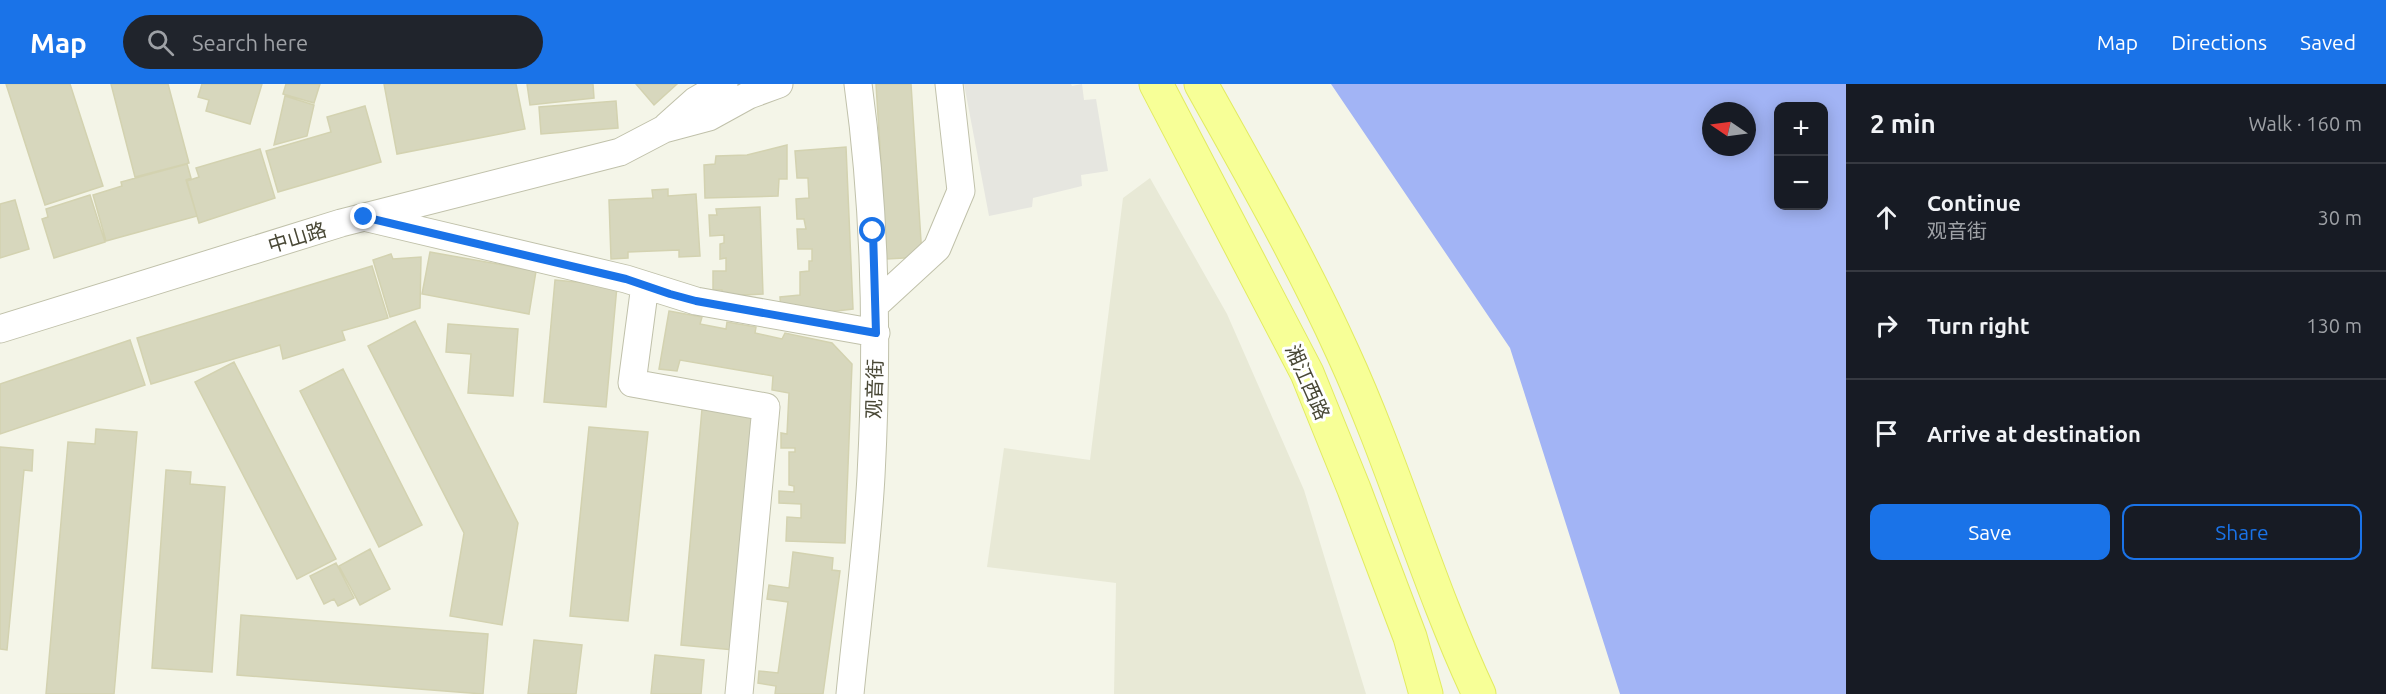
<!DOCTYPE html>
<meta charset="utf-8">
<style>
:root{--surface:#171b24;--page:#20242c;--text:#f1f3f6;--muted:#9ea1a6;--line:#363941;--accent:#1a73e8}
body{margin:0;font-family:Ubuntu,"Noto Sans SC",sans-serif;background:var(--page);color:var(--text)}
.controls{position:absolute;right:18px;top:18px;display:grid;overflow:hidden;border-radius:12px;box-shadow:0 3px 15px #0003}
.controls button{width:54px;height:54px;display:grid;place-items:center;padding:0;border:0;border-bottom:2px solid var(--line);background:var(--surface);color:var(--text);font:30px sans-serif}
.compass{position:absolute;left:1702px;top:18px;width:54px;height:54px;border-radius:50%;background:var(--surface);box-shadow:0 3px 15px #0003;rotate:283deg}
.stop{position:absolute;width:18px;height:18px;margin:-14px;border:4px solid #1a73e8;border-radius:50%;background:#fff}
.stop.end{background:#1a73e8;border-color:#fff;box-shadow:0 2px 6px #0008}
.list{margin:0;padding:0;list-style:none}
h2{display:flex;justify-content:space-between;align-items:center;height:78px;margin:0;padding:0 24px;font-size:26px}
h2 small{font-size:20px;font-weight:400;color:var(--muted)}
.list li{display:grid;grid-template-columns:39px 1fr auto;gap:18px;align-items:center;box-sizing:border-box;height:108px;padding:0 24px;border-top:2px solid var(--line)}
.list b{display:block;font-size:22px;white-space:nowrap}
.list p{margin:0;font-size:20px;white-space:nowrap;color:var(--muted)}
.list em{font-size:20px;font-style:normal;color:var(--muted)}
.actions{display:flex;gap:12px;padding:18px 24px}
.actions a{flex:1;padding:14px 0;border:2px solid var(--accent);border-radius:12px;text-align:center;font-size:21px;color:var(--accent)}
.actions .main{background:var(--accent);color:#fff}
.icon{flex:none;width:33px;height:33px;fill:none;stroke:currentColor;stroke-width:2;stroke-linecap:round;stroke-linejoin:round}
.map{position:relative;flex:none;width:1846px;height:610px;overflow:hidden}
header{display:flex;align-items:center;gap:36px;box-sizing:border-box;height:84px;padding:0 30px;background:var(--accent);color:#fff}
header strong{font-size:28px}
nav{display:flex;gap:33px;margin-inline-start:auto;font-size:21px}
.search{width:420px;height:54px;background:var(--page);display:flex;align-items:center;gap:15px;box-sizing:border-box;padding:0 21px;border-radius:33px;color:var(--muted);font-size:22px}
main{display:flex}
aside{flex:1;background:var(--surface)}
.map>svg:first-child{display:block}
.residential{fill:#e8e9d6}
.parking{fill:#e6e6e0}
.water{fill:#a2b4f5;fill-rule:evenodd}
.building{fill:#d7d7bd;stroke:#d3d2b0;stroke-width:1.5}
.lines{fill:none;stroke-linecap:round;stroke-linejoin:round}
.minor-casing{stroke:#c0c1aa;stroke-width:29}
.major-casing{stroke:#e2eb61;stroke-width:35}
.minor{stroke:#fff;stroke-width:27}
.major{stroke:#f7ff97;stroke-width:33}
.route{stroke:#1a73e8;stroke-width:8}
.labels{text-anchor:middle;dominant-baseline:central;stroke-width:6;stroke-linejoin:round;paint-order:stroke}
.street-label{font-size:20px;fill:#494836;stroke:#fff}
</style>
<header>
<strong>Map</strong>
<div class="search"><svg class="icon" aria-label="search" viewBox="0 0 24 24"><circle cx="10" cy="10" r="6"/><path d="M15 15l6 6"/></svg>Search here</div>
<nav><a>Map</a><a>Directions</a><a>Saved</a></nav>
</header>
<main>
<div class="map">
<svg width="1846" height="610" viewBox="0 0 1846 610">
<rect width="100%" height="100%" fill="#f4f5e8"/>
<path class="residential" d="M1150 94 1227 230 1304 406 1366 610H1114L1116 499 987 483 1004 364 1090 376 1123 114Z"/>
<path class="parking" d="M964 0H1071L1072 2 1082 0 1084 16 1096 15 1108 87 1081 91 1082 102 1033 114 1032 123 989 132Z"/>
<path class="water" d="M1331 0H1846V610H1620L1510 264ZM1778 22H1824V122H1778ZM1711 27H1747V63H1711Z"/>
<path class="building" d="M6 0H70L103 102 45 121Z
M111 0H168L189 79 135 93Z
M202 0H262L250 40 206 27 209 16 198 13Z
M286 0H320L314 19 283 10Z
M384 0H516L525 45 397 70Z
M527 0H593L594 14 530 21Z
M636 0H677L654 21Z
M876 0H911L922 173 887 175Z
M285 12 314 21 307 52 274 61Z
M616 17 618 44 541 50 539 23Z
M365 22 381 78 278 108 266 67 331 48 327 33Z
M787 61V95H779L778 112 705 114 704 81 715 80 716 72 747 71Z
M846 63 853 225 802 231 781 227 780 213 800 211V188L809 187V177H812V165H798L797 145H806L804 135H797L796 115 809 114 808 94H797L795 67Z
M260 65 275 114 199 139 187 97 199 93 196 84Z
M187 80 191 94 186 96 197 132 106 157 93 111 122 102 121 98Z
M668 105V112L696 110 700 172 679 173V166L628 168V174L611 175 609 116 653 114 652 106Z
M90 111 105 158 54 174 42 135 48 133 46 125Z
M15 116 29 165 0 174V120Z
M760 123 763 210 723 212 722 206H713V187H726V174L720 175V160L724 159V151L710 152 709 131H717L716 125Z
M430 168 536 187 529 230 422 210Z
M391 170 393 175 421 173 420 224 390 233 373 176Z
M372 182 388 234 342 247 345 256 283 275 280 261 151 300 137 254Z
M555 196 617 202 606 323 544 318Z
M669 227 702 233 700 240 726 245 727 238 756 243 755 249 782 255 785 249 832 259 852 280 845 459 786 457 787 433 801 434V420L779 419V407L794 408V402L789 401V368H795V364H781V349L787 350 789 309 772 306 773 292 680 276 677 287 659 285Z
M415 237 518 439 502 541 450 532 464 449 368 262Z
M448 240 518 245 513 312 468 309 471 270 446 268Z
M130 256 145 301 0 350V300Z
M234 278 336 475 297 495 195 298Z
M343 285 422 441 379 463 300 307Z
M702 325 755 329 734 566 681 561Z
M589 343 648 348 628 537 570 532Z
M96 345 137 348 114 610H46L68 358 95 360Z
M0 363 33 366 32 387 24 386 7 566 0 565Z
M166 386 191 388 190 400 225 403 212 588 152 584Z
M370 465 390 505 360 521 339 482Z
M793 468 833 474 832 486 840 487 823 610H775L776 602 758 599 759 587 778 589 788 518 767 515 769 501 789 504Z
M336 479 354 514 338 522 334 515 324 520 310 492Z
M241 531 488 550 483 610 237 591Z
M534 556 582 561 576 610H528Z
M655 571 704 576 701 610H651Z"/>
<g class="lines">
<defs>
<path id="minor" d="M667 42 695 17 724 0
M368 134 626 195 696 217 876 249
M645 201 632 299 766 323 739 610
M875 221 937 164 961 107 949 0
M0 245 341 139 620 68 664 45 709 33 749 11 779 0
M850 610C857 538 867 465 871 392 878 261 876 130 858 0"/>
<path id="major" d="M1156 0 1307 289 1354 405 1410 553 1426 610
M1201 0C1250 88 1301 176 1343 269 1394 380 1427 499 1479 610"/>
</defs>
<use href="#minor" class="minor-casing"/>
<use href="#major" class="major-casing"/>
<use href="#minor" class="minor"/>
<use href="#major" class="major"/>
</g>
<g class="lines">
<path class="route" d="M364 133 626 195 670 210 696 217 876 249 873 147"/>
</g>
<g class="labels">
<g class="street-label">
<text transform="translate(297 153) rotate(-17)">中山路</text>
<text transform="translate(1308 298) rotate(66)">湘江西路</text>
<text transform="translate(874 305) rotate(-88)">观音街</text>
</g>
</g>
</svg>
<div class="controls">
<button>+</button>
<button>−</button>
</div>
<svg class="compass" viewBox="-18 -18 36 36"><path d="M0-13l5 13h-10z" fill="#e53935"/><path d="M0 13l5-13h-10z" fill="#9ea1a6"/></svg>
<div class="stop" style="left:873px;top:147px"></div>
<div class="stop end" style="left:364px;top:133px"></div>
</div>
<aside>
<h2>2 min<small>Walk · 160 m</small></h2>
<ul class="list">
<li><svg class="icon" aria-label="ahead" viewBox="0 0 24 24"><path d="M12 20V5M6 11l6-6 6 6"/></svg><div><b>Continue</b><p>观音街</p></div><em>30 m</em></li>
<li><svg class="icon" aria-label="right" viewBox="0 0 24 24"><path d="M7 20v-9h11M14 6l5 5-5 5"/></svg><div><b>Turn right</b></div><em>130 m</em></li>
<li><svg class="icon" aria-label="arrive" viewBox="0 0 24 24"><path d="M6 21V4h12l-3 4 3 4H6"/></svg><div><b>Arrive at destination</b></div></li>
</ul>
<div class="actions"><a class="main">Save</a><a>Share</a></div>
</aside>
</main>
